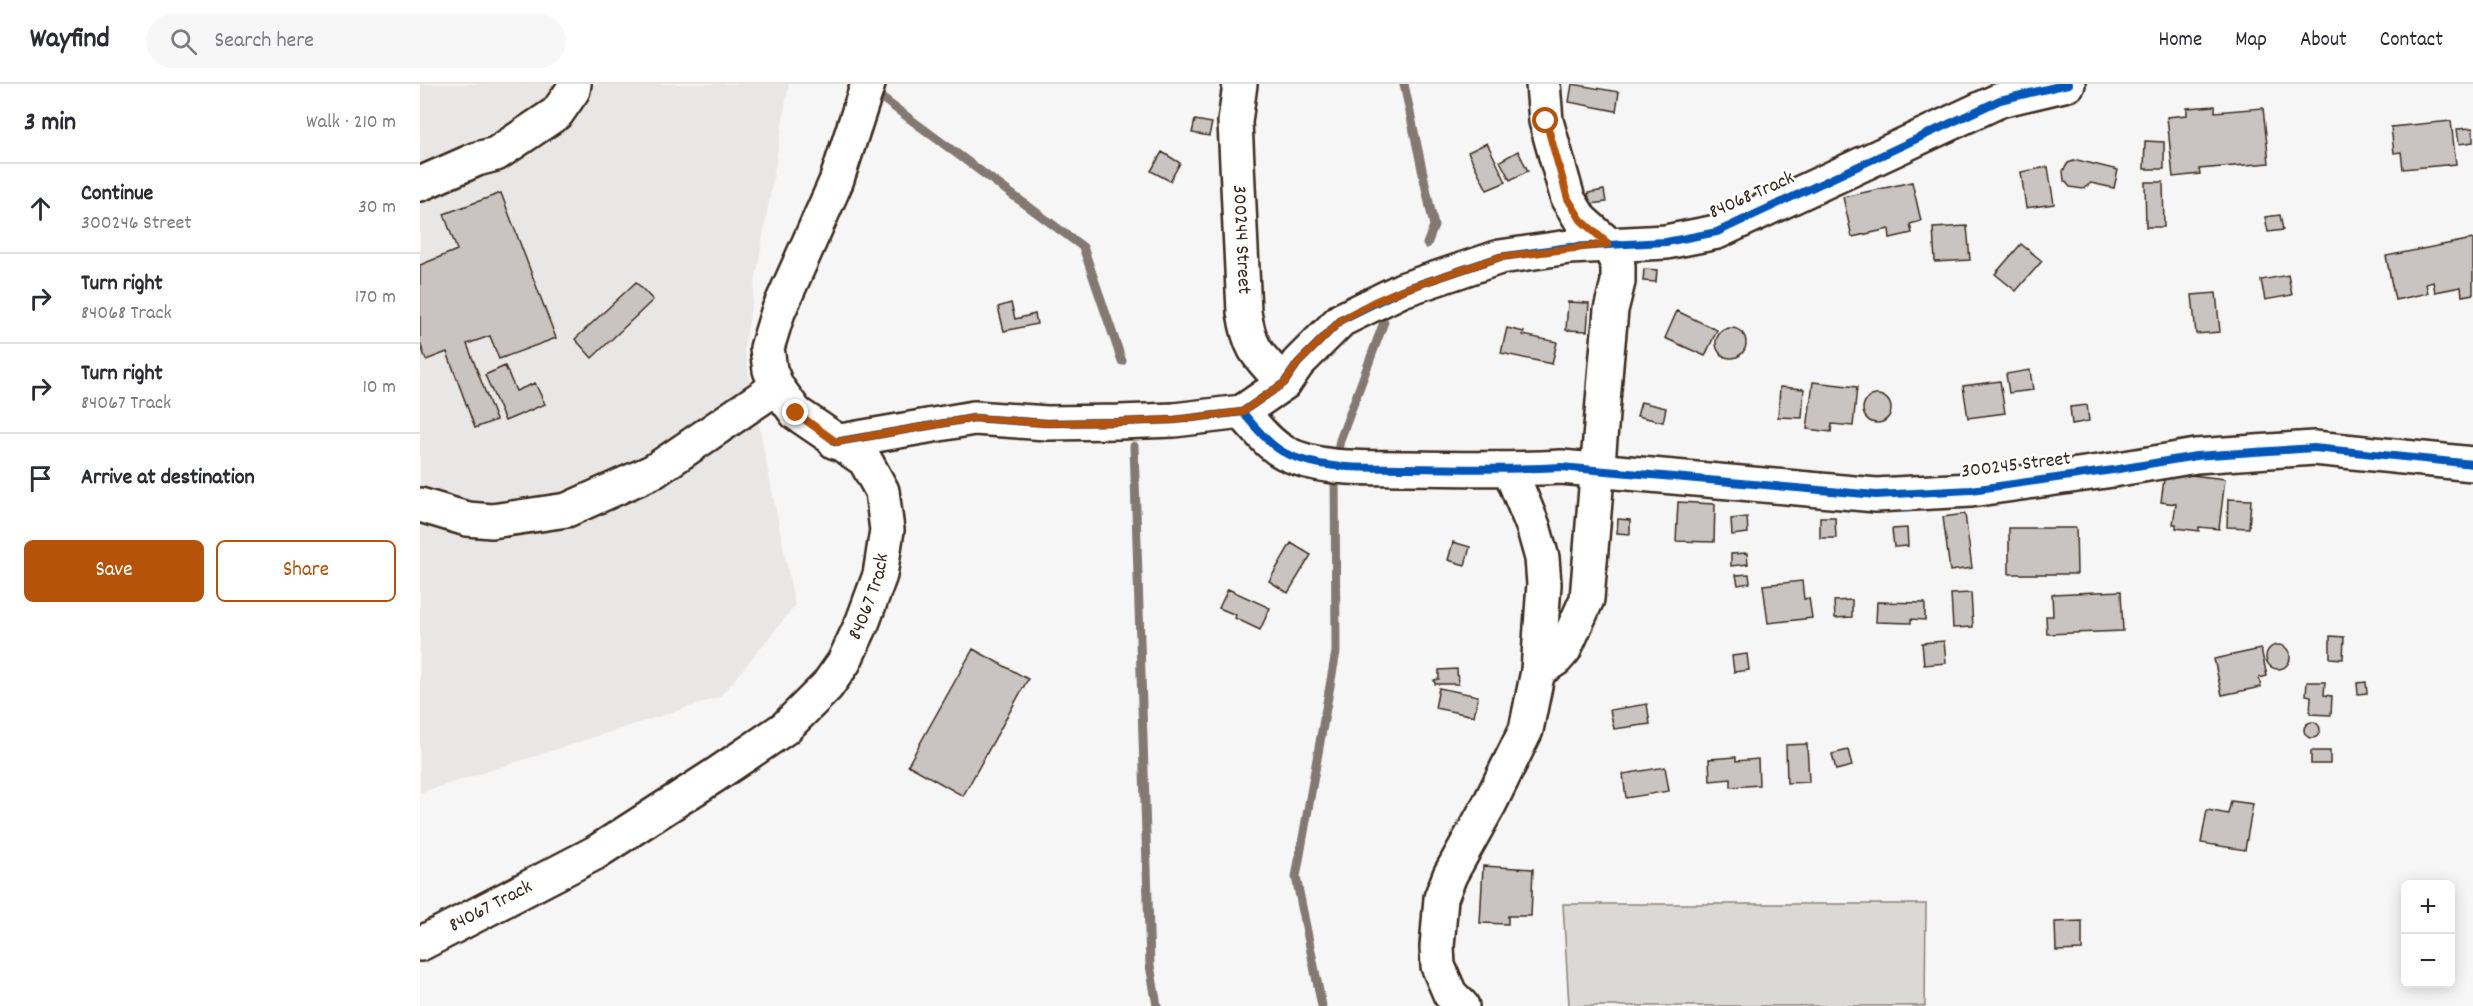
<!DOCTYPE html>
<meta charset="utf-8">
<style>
:root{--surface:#fff;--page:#f7f7f7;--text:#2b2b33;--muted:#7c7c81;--line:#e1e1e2;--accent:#b45309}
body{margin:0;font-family:Dekko,sans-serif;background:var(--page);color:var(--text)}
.controls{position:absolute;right:18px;bottom:18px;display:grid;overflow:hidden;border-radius:9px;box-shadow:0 3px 15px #0003}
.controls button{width:54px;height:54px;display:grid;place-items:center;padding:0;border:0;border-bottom:2px solid var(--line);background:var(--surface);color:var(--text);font:30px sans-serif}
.stop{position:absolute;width:18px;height:18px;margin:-14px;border:4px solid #b45309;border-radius:50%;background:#fff}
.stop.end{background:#b45309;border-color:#fff;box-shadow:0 2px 6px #0008}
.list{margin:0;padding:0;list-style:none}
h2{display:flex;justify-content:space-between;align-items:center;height:78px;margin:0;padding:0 24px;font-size:26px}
h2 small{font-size:20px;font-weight:400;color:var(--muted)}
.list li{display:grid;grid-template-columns:39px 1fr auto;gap:18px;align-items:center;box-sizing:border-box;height:90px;padding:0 24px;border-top:2px solid var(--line)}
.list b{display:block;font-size:22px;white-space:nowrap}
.list p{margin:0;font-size:20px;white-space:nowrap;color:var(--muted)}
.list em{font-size:20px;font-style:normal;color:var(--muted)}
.actions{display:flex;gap:12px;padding:18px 24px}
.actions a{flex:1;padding:14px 0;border:2px solid var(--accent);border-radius:9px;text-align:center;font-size:21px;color:var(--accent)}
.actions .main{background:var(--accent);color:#fff}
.icon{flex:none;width:33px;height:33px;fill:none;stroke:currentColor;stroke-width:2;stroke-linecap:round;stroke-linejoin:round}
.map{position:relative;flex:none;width:2053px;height:922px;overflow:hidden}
header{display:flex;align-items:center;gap:36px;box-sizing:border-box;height:84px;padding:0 30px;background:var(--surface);border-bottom:2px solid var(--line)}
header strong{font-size:28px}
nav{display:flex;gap:33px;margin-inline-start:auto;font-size:21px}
.search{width:420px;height:54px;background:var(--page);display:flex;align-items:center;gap:15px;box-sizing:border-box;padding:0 21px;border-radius:33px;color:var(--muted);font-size:22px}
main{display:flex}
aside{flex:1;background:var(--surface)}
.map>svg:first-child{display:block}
.built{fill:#e9e7e6}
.green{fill:#dbd9d6;stroke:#8b827a;stroke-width:1.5}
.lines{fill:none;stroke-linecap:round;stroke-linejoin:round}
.stream{stroke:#847972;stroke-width:9}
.building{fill:#c9c3c1;stroke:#3b2a1e;stroke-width:1.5}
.minor-casing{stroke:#3b2a1e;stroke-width:38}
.minor{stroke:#fff;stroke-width:33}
.cycleway-casing{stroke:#fff;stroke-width:11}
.cycleway{stroke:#0057b8;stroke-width:8}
.route{stroke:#b45309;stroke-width:8}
.labels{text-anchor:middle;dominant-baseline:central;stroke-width:5;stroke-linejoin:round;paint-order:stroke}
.street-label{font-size:20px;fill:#3b2a1e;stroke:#fff}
</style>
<header>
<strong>Wayfind</strong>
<div class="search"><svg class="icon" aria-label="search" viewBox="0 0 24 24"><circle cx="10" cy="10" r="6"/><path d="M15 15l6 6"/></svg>Search here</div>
<nav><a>Home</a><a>Map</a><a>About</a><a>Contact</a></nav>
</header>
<main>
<aside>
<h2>3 min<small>Walk · 210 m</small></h2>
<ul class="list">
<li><svg class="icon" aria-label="ahead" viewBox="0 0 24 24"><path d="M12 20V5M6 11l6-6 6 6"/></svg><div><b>Continue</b><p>300246 Street</p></div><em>30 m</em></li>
<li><svg class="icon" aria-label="right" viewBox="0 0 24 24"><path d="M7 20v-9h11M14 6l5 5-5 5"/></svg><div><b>Turn right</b><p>84068 Track</p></div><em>170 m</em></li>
<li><svg class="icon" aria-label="right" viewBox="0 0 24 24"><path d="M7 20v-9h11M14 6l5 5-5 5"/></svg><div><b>Turn right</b><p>84067 Track</p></div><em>10 m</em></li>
<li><svg class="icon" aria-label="arrive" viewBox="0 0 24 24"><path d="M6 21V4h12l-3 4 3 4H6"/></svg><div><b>Arrive at destination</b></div></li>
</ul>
<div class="actions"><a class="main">Save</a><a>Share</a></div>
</aside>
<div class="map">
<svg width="2053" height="922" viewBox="0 0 2053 922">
<rect width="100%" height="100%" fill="#f7f6f6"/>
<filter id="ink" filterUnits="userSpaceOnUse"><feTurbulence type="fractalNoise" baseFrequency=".0167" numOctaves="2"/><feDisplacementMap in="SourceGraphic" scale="12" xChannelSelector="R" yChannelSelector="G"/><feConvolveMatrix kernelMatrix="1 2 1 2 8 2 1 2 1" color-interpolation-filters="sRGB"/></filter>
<g filter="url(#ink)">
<path class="built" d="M0 0H369L324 265 375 522 300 613 0 709Z"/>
<path class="green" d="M1143 820H1506L1505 922H1149Z"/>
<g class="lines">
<path class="stream" d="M984 0 1014 142 1007 160
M451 6 663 163 702 277
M714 362 730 881 737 922
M902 922 876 793 916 568 915 382 920 356 964 238"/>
</g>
<path class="building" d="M1152 0 1199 8 1196 27 1149 18Z
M1795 22V28L1843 24 1849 79 1779 85 1780 90 1753 93 1747 33 1767 31V24Z
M775 36 792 39 789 52 772 49Z
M2031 37 2036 80 1983 85 1981 68 1974 69 1971 43Z
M2053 44V58L2039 60 2037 45Z
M1725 57 1744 58V85H1724Z
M1067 59 1086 98 1067 106 1048 68Z
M1098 67 1108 87 1090 96 1080 77Z
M742 68 760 79 750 97 731 87Z
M1657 76 1698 86 1694 104 1671 99 1663 105 1650 103 1644 96 1643 87 1648 79Z
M1628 83 1634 120 1606 124 1601 88Z
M1492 98 1501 137 1490 140 1492 149 1470 154 1469 145 1432 153 1423 113Z
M1725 98H1743L1744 143H1726Z
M1184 106 1186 118 1170 120 1168 109Z
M81 109 136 254 79 275 70 252 47 260 76 336 55 344 27 268 6 276 0 259V181L37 166 24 130Z
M1860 131 1863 146 1848 148 1845 133Z
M1547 142 1550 176 1515 178 1513 144Z
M2053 155V210L2042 212 2041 203 2015 208 2013 198 2006 200 2008 209 1975 216 1966 172Z
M1601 160 1622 177 1596 207 1575 190Z
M1224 185 1237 186 1236 198 1223 197Z
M1868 191 1872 211 1845 216 1841 196Z
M216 198 233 216 172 274 155 255Z
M1796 209 1800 248 1776 250 1772 211Z
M1148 218 1169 219 1167 247 1146 246Z
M591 219 595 235 615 230 617 240 584 247 578 223Z
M1257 227 1297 246 1285 272 1245 254Z
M1296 259a15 15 0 1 1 30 0a15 15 0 1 1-30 0Z
M1087 244 1104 248 1103 251 1137 258 1132 280 1081 269Z
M85 282 96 307 115 299 125 320 85 337 65 291Z
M1610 286 1613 306 1589 309 1586 290Z
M1580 297 1585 329 1548 334 1543 302Z
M1393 298 1437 303 1433 342 1412 340 1411 348 1387 345Z
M1360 303 1384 305 1382 334 1358 333Z
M1443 325a14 14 0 1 1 28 0a14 14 0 1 1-28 0Z
M1221 318 1246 324 1243 338 1217 332Z
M1667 321 1669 337 1652 340 1650 323Z
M1745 388 1805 395 1799 445 1779 443V447L1756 444V440H1753L1756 420 1741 418Z
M1808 415 1831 416 1829 444 1807 443Z
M1258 418 1295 420 1294 458 1256 457Z
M1545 430 1552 484 1530 487 1523 433Z
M1327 433 1328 449 1312 451 1311 435Z
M1400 433H1415L1416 454H1400Z
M1198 435 1210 436V450L1197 449Z
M1487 444 1488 462 1474 463 1472 445Z
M1589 444H1656L1657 490H1589Z
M1033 458 1050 463 1045 481 1028 476Z
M871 459 891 471 868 509 849 497Z
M1327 469 1328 480 1311 482V470Z
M1329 490 1330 499 1318 501 1316 491Z
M1382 497 1384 515 1389 514 1392 534 1348 539 1343 501Z
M808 505 850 524 840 546 815 534 816 531 799 524Z
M1701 507 1703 547 1627 550 1626 532H1633L1632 510Z
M1551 509 1553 543 1533 544 1531 510Z
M1432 516V533L1415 534 1414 517Z
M1457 518 1505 519V536L1491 535V539L1456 538Z
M1910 552 1924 553 1923 575 1910 574Z
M1524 557 1526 579 1504 581 1502 559Z
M1846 573a12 12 0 1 1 24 0a12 12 0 1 1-24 0Z
M553 565 608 595 543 712 488 681Z
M1841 565 1847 592 1839 594 1841 603 1802 611 1794 575Z
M1327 570 1329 586 1314 588 1312 572Z
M1037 585 1038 600H1015L1014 596 1019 595V586Z
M1887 598H1905L1904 611 1912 612 1911 631 1890 630 1891 612 1886 611Z
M1946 598 1947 609 1938 610 1937 599Z
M1019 604 1058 612 1054 632 1015 624Z
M1227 620 1230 640 1194 645 1190 626Z
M1884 646a8 8 0 1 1 16 0a8 8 0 1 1-16 0Z
M1387 660 1389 698 1367 699 1366 661Z
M1428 666 1432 682 1416 686 1412 670Z
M1891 667H1910V680H1891Z
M1316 673V677L1338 675 1339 701 1311 703V695L1290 697 1289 675Z
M1245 683 1249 707 1206 714 1203 690Z
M1811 717 1833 720 1825 766 1781 759 1787 726 1808 730Z
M1063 782 1113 785 1111 832H1088V840L1060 839Z
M1662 837V866L1636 867 1635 838Z"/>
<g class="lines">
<defs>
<g id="minor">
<path id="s1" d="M820 0 815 38 824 228C830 267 838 271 864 299"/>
<path d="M0 100 57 75 76 70 137 29 153 6 154 0"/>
<path d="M822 328C835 342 848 360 865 369 902 387 946 383 986 384 1038 385 1090 386 1141 383L1456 411 1551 406 1693 386 1776 372 1894 364 2053 380"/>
<path d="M415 358 554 334 627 339 699 338 754 336 822 328 864 299 878 279 921 236 982 206 1080 173 1149 163 1246 158 1297 148 1580 16 1648 0"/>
<path d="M0 421 47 435 72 437 147 426 234 387 357 303"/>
<path d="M1118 587 1136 575 1144 566 1167 515 1186 281 1191 226 1198 198V181L1188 160 1161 136 1148 115 1126 37 1123 0"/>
<path id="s2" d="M0 860 175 769 294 692 365 644 407 602 424 578 443 537 460 491 467 446 462 407 445 376 376 329 357 303 350 286 347 264 358 228 416 98 448 0"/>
<path d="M1042 922 1030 910 1018 882 1017 863 1021 814 1030 791 1070 719 1106 646 1118 587 1124 500 1122 474 1113 442 1090 386"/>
</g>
</defs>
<use href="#minor" class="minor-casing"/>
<use href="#minor" class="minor"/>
<defs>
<path id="cycleway" d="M822 328C835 342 848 360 865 369 902 387 946 383 986 384 1038 385 1090 386 1141 383L1456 411 1551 406 1693 386 1776 372 1894 364 2053 380
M415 358 554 334 627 339 699 338 754 336 822 328 864 299 878 279 921 236 982 206 1080 173 1149 163 1246 158 1297 148 1580 16 1648 0"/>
</defs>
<use href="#cycleway" class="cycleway-casing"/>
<use href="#cycleway" class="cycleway"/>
</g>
</g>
<g class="lines" filter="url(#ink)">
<path class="route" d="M376 329 416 358 554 334 627 339 699 338 754 336 822 328 864 299 878 279 921 236 954 218 982 206 1080 173 1188 160 1161 136 1148 115 1126 37"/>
</g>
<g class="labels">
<g class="street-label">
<text transform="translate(1332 112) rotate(-24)">84068 Track</text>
<text stroke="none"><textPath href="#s1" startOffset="156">300244 Street</textPath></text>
<text transform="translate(1596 382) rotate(-7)">300245 Street</text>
<text stroke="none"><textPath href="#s2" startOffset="584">84067 Track</textPath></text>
<text stroke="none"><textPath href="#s2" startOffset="80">84067 Track</textPath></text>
</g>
</g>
</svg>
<div class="controls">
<button>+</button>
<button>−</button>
</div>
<div class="stop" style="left:1126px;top:37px"></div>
<div class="stop end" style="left:376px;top:329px"></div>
</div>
</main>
